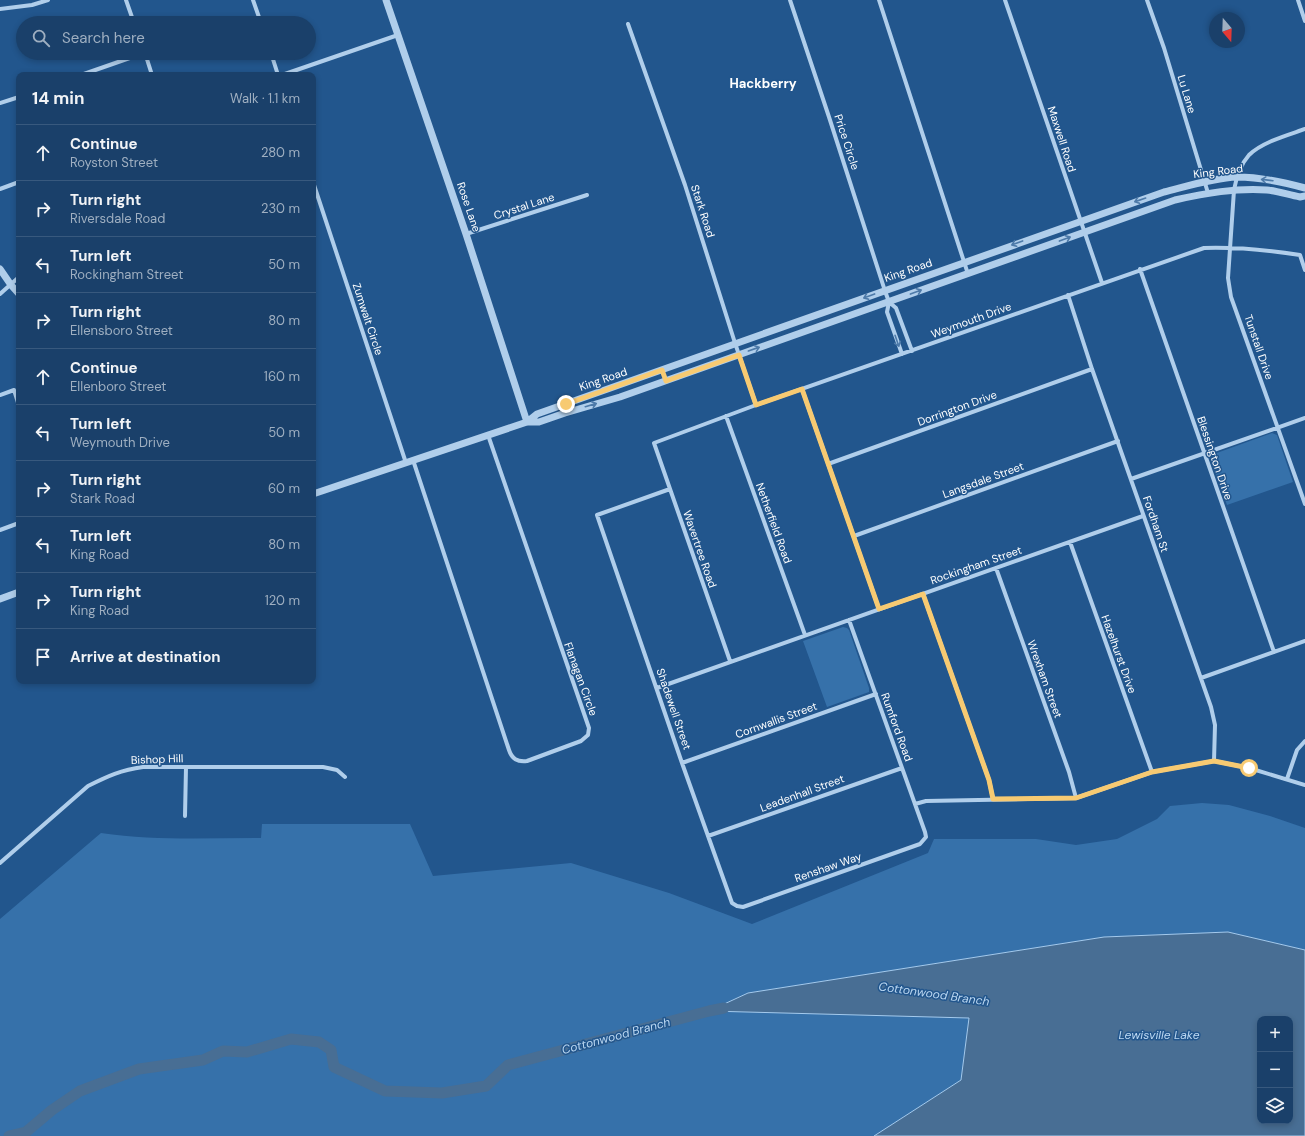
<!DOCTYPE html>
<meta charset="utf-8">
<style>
:root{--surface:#1a406a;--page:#234770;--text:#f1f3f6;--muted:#9fafc1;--line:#38597e}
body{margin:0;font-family:"DM Sans",sans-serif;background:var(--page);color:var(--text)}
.controls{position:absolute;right:12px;bottom:12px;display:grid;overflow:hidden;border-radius:8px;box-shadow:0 2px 6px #0003}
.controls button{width:36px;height:36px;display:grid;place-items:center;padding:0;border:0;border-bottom:1px solid var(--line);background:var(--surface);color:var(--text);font:20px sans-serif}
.compass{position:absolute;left:1209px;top:12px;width:36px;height:36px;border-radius:50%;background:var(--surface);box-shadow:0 2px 6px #0003;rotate:161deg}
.stop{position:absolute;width:12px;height:12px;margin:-9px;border:3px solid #f7ca72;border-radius:50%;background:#fff}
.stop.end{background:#f7ca72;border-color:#fff;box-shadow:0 1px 4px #0008}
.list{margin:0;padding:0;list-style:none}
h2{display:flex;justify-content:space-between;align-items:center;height:52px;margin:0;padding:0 16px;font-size:17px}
h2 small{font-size:13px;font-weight:400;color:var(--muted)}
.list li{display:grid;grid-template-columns:26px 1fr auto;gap:12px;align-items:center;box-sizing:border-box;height:56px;padding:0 16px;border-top:1px solid var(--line)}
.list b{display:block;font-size:15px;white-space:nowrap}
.list p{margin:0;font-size:13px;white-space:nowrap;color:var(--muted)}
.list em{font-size:13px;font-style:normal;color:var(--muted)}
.icon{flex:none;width:22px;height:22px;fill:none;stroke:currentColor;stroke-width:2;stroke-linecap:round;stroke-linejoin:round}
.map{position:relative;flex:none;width:1305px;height:1136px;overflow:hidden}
.search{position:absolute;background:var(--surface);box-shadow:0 2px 6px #0003;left:16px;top:16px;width:300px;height:44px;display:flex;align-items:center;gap:10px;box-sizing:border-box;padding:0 14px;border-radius:22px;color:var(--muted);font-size:15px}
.panel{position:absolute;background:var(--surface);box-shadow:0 2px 6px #0003;left:16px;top:72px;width:300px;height:612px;border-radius:8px}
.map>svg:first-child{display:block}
.green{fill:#3671aa}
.water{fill:#486e94;stroke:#a4caed;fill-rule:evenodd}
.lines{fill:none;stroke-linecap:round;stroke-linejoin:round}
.river{stroke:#486e94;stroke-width:11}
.minor{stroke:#b0ceeb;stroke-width:4}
.tertiary{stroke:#b0ceeb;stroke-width:7}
.oneway{stroke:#4d7aa9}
.route{stroke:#f7ca72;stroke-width:5}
.labels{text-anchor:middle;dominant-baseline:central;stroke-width:3;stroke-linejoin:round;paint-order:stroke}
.street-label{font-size:11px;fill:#fff;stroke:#22568d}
.water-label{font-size:12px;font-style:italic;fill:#bcd8f2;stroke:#22568d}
.quarter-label{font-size:13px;font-weight:bold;fill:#fff;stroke:#22568d}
</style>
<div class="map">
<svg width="1305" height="1136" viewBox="0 0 1305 1136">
<rect width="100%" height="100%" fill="#22568d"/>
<path class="green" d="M1272 433 1277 435 1293 482 1227 505 1211 460 1214 454Z
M843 627 847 628 849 630 869 688V692L827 707 803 641Z
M1202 803 1229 805 1270 816 1305 828V950L1228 932 1104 937 748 993 710 1010 969 1018 961 1080 874 1136H0V919L101 833C154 841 208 838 261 838L262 824H410L433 876 571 863 669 893 752 924 928 853 934 839H1036L1076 845 1117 839 1157 819 1170 806Z"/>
<path class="water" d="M1228 932 1305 950V1136H874L961 1080 969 1018 709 1011 748 993 1104 937ZM1260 1019H1290V1121H1260Z"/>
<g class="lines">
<path class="river" d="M9 1136 26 1132 52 1110 80 1091 139 1069 203 1060 223 1051 247 1052 291 1039 319 1042 331 1050 334 1067 385 1091 442 1093 486 1086 508 1065 709 1011 724 1008"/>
<path class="minor" d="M126 0 134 23
M253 0 261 23
M790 0 829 117 885 291 889 302 896 308 912 351
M879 0 968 274
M1005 0 1102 283
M1147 0 1164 48 1208 193
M1298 0 1305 21
M0 9 32 5 48 0
M628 24 685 185 735 343 756 405
M145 53 152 75
M271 53 278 75
M81 75 144 53
M282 75 398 35
M0 103 19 97
M1305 129C1288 135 1262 142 1249 155 1241 164 1236 179 1234 190L1228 278 1231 297 1305 504
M313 182 406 463
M0 189 19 182
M466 234 587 195
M1140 269 1274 652
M0 294 19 277
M1068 295 1092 369 1211 707 1215 725 1214 761
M889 302 887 312 902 354
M802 389 879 609
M0 395 14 390 19 406
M726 416 805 635
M413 460 509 750C512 759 517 762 527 761L581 741 588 735 589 728 488 435
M828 464 1092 369
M1131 479 1305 418
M670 489 597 515 682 763 732 903 737 906 743 907 920 844 926 837 925 832 849 620
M0 530 19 523
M854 536 1118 441
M1070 542 1152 772
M996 568 1069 772 1076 798
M923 594 989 780 993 799
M730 661 654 443 756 405 1204 248C1237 247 1268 250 1300 255L1305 270
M1201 678 1305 641
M657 688 1143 516
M682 763 876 694
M1287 779 1297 750 1305 741
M915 804 926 801 1076 798 1152 772 1214 761 1249 768 1305 785
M185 816 186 767
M708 836 902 768
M0 863 88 786C108 776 121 770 143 767H323L337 770 345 777"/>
<path class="tertiary" d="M386 0 466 234 527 422
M0 269 11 285 19 294
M527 422 537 414 1164 192C1188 186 1213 178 1237 177 1260 177 1283 182 1305 188
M313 494 527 422H539L565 413 620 397 1175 200C1206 193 1235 188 1267 190 1278 191 1289 195 1300 197L1305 196
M0 599 19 592"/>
</g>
<defs><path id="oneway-shaft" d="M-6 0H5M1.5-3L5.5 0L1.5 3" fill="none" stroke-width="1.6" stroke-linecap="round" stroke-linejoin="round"/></defs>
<g class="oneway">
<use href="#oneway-shaft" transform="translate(1267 180) rotate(-173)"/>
<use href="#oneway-shaft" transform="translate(1140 200) rotate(161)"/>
<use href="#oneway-shaft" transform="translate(1065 239) rotate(-20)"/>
<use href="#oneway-shaft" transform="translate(1017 243) rotate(160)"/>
<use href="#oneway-shaft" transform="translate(916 292) rotate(-20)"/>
<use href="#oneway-shaft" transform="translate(869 296) rotate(160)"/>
<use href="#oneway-shaft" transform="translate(897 341) rotate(71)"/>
<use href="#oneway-shaft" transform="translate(754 349) rotate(-19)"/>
<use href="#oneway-shaft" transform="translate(591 405) rotate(-16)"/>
</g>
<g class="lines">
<path class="route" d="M566 404 662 370 666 381 739 355 756 405 802 389 879 609 923 594 989 780 993 799 1076 798 1152 772 1214 761 1249 768"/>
</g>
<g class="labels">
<g class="street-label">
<text transform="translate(1187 94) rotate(73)">Lu Lane</text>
<text transform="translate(1062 139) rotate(72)">Maxwell Road</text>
<text transform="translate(847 142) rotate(72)">Price Circle</text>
<text transform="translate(1218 171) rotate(-7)">King Road</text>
<text transform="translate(524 206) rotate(-18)">Crystal Lane</text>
<text transform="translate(469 207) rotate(71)">Rose Lane</text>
<text transform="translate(703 211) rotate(72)">Stark Road</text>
<text transform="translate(908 270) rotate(-19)">King Road</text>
<text transform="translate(368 319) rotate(72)">Zumwalt Circle</text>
<text transform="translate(971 320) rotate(-20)">Weymouth Drive</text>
<text transform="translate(1259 347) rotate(71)">Tunstall Drive</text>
<text transform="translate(603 379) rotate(-19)">King Road</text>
<text transform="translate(957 408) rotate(-20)">Dorrington Drive</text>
<text transform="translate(1215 458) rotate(71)">Blessington Drive</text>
<text transform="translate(983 480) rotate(-20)">Langsdale Street</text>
<text transform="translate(774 523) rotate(70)">Netherfield Road</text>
<text transform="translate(1156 524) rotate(71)">Fordham St</text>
<text transform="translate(700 549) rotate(71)">Wavertree Road</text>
<text transform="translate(976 565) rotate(-19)">Rockingham Street</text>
<text transform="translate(1119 654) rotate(70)">Hazelhurst Drive</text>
<text transform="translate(581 679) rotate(70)">Flanagan Circle</text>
<text transform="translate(1045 679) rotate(70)">Wrexham Street</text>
<text transform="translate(674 709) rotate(71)">Shadewell Street</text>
<text transform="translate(776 720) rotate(-20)">Cornwallis Street</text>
<text transform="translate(897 727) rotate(70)">Rumford Road</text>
<text transform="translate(157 759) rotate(-2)">Bishop Hill</text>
<text transform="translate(802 793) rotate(-20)">Leadenhall Street</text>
<text transform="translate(828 867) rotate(-19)">Renshaw Way</text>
</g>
<g class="water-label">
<text transform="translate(934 994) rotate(8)">Cottonwood Branch</text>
<text x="1159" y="1035">Lewisville Lake</text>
<text transform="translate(616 1036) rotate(-15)">Cottonwood Branch</text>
</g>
<g class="quarter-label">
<text x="763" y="83">Hackberry</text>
</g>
</g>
</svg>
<div class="controls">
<button>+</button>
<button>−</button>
<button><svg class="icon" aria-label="layers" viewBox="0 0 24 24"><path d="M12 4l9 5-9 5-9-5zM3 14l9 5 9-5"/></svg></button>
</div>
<svg class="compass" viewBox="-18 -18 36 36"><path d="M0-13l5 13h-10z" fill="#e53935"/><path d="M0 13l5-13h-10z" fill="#9fafc1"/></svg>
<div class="stop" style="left:1249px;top:768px"></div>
<div class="stop end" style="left:566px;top:404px"></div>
<div class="search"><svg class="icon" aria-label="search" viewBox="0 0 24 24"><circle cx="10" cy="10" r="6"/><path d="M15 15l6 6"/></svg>Search here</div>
<section class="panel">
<h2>14 min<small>Walk · 1.1 km</small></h2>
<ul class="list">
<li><svg class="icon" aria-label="ahead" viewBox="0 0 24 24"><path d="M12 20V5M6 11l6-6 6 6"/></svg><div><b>Continue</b><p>Royston Street</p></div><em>280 m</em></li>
<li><svg class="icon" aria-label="right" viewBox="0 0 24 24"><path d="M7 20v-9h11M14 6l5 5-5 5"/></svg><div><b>Turn right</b><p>Riversdale Road</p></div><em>230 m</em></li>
<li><svg class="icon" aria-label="left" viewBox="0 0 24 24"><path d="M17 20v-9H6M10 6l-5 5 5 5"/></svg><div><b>Turn left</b><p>Rockingham Street</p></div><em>50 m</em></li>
<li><svg class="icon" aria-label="right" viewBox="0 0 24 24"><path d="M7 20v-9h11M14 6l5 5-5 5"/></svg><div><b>Turn right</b><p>Ellensboro Street</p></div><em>80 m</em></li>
<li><svg class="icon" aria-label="ahead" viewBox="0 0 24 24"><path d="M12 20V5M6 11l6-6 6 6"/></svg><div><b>Continue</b><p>Ellenboro Street</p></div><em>160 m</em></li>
<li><svg class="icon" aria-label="left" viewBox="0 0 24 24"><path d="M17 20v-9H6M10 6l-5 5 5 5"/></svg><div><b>Turn left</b><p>Weymouth Drive</p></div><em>50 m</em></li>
<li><svg class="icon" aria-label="right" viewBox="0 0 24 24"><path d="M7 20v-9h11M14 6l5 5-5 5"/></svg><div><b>Turn right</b><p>Stark Road</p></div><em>60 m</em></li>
<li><svg class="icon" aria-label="left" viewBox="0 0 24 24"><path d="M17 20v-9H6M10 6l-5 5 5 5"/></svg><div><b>Turn left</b><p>King Road</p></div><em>80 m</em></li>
<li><svg class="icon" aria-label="right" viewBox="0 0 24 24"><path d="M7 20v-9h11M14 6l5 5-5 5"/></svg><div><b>Turn right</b><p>King Road</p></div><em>120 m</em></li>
<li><svg class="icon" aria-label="arrive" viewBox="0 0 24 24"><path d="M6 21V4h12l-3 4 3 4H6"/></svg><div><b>Arrive at destination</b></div></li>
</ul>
</section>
</div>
